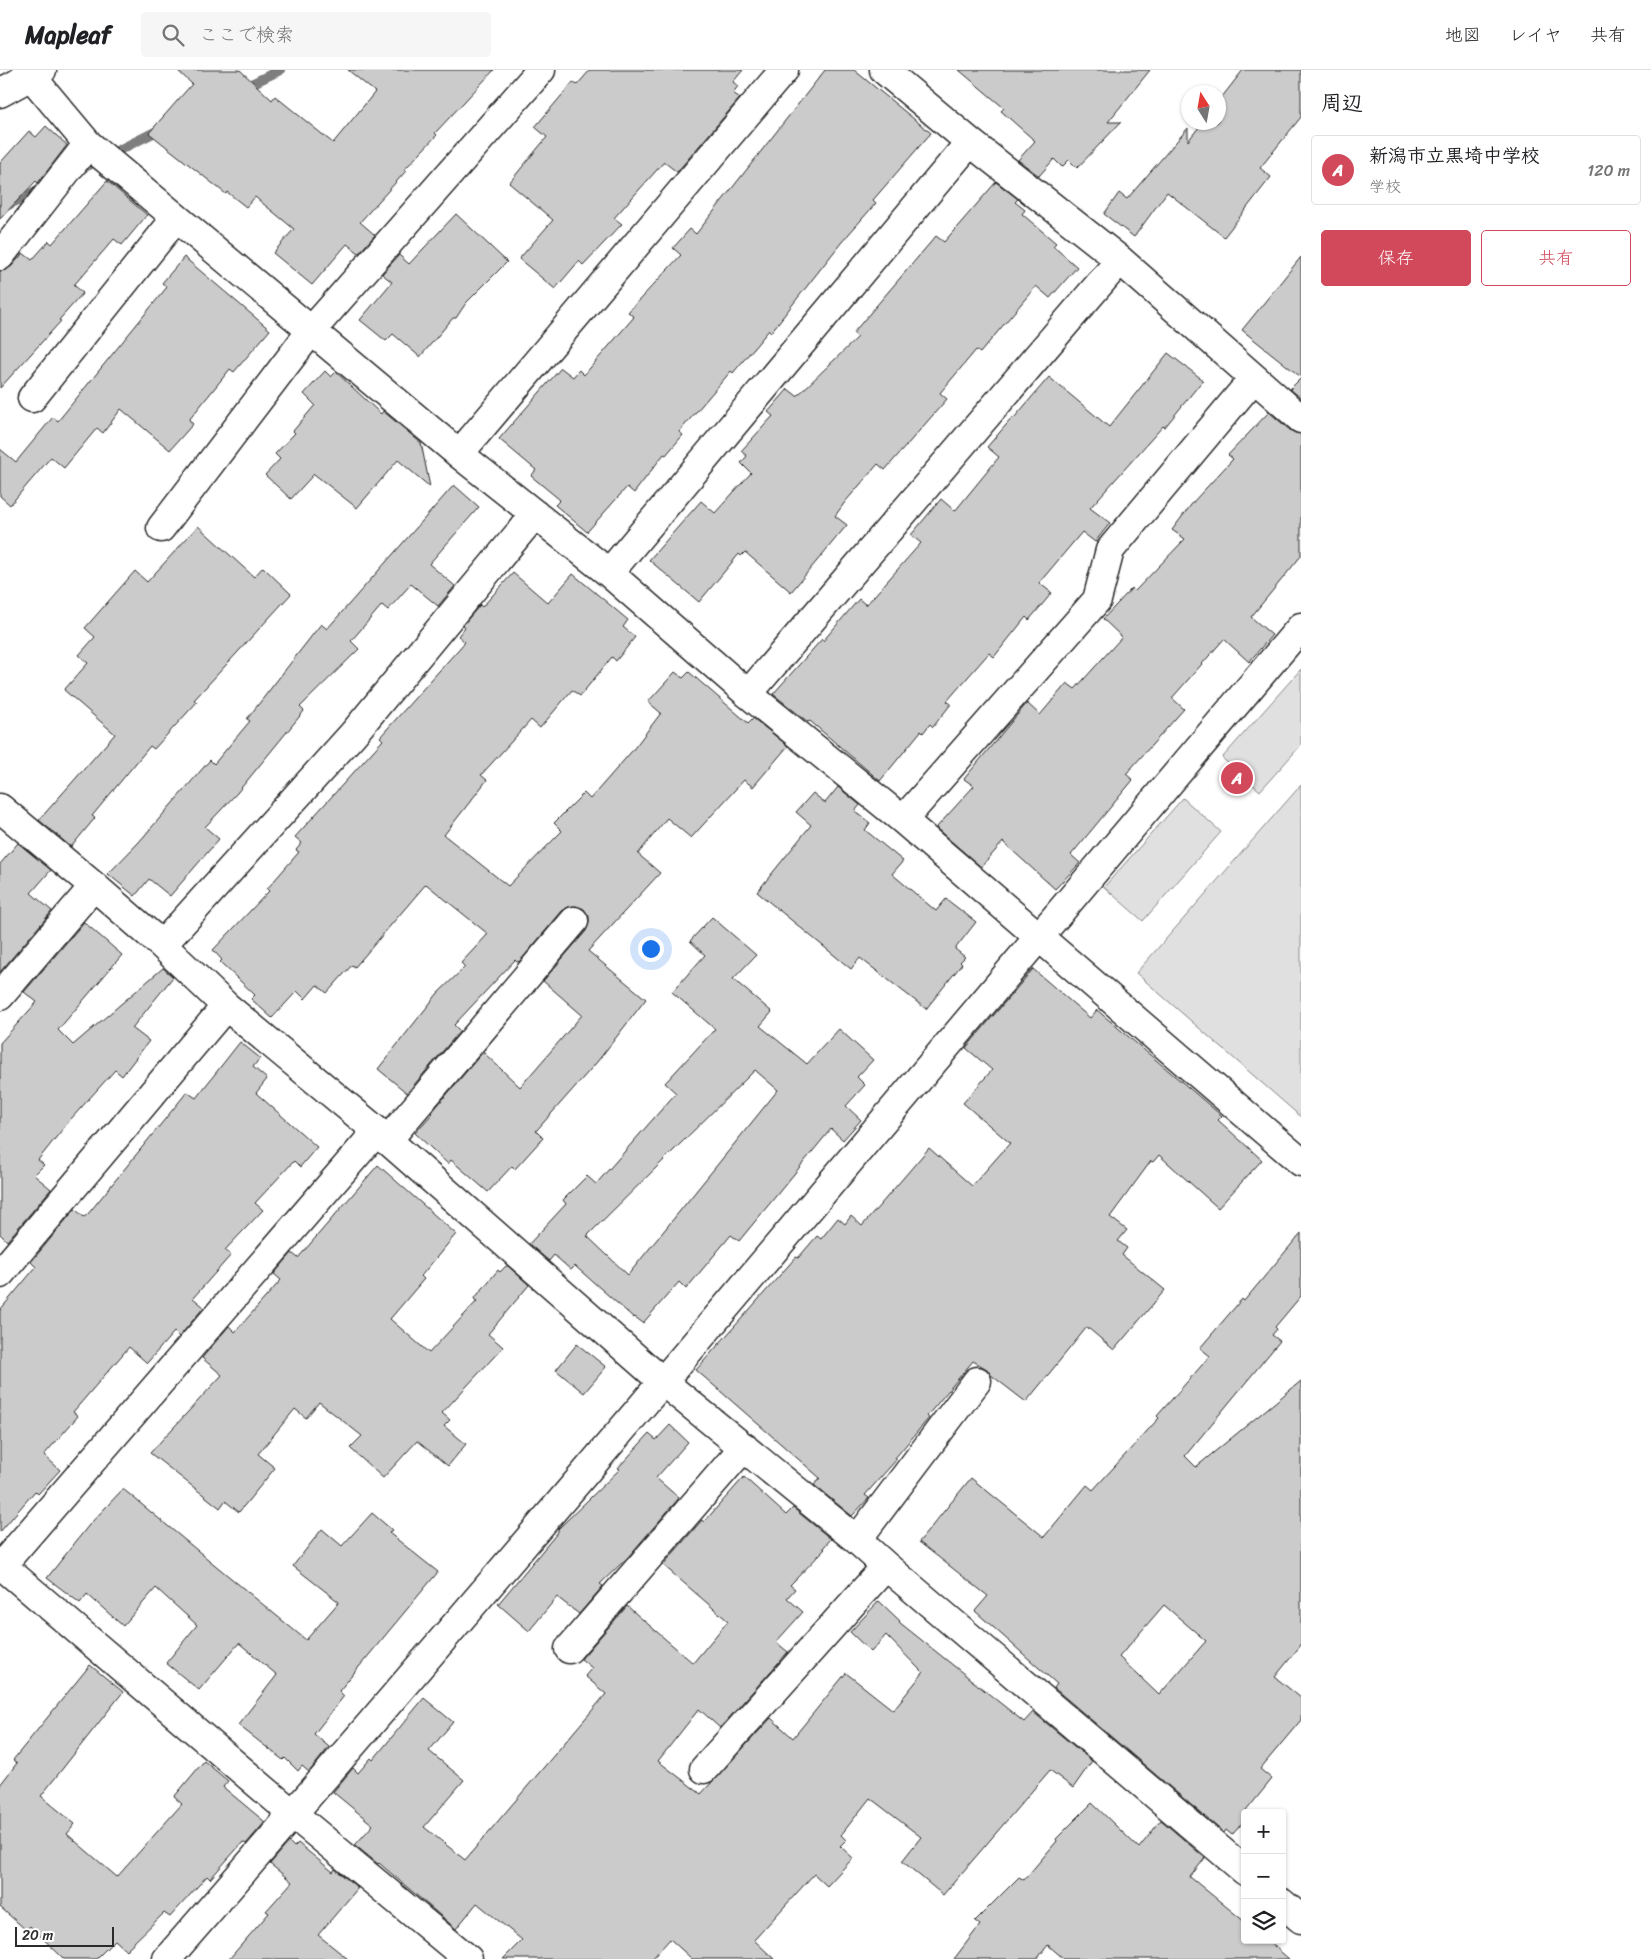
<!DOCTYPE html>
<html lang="ja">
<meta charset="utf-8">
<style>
:root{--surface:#fff;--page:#f6f6f6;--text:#202124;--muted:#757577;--line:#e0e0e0;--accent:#d1495b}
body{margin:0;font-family:Sriracha,"Klee One",sans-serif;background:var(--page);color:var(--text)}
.controls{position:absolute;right:15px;bottom:15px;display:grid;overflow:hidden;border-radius:5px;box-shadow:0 1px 4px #0004}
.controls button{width:45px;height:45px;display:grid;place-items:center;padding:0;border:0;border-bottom:1px solid var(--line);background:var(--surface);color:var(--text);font:25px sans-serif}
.compass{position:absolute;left:1181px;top:15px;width:45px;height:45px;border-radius:50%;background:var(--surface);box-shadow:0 1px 4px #0004;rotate:349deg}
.scale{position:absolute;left:15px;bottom:12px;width:99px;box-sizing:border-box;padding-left:5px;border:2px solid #2b2b2b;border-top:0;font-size:14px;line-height:18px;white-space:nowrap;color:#2b2b2b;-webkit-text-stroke:4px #fff;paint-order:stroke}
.you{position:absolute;left:650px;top:878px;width:18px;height:18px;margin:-12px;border:4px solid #fff;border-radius:50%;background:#1a73e8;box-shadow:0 0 0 8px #1a73e833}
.badge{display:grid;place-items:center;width:32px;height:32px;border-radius:50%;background:var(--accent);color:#fff;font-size:16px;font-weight:700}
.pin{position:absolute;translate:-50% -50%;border:2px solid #fff;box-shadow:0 1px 5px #0006}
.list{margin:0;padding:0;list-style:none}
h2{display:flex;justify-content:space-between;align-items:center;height:65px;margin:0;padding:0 20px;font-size:21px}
h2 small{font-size:16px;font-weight:400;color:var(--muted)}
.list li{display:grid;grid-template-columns:32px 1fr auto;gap:15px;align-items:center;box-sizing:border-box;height:70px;margin:0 10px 10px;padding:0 10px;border:1px solid var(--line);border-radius:5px}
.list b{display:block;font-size:19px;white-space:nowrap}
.list p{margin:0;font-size:16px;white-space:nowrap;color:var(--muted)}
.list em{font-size:16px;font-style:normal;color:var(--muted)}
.actions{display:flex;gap:10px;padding:15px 20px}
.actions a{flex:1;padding:11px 0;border:1px solid var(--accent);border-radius:5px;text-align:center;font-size:18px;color:var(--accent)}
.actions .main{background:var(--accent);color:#fff}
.icon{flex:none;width:28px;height:28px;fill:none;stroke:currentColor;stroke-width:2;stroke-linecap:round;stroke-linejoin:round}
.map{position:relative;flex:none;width:1301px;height:1889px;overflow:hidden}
header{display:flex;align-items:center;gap:30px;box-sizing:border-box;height:70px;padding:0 25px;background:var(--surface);border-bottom:1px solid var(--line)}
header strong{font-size:24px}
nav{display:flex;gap:28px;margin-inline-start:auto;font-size:18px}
.search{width:350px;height:45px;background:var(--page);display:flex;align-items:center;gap:12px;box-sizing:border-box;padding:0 18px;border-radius:5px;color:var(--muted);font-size:19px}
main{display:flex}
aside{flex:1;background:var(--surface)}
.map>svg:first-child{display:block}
.green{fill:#e0e0e0;stroke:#868686}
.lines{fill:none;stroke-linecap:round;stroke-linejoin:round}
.stream{stroke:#7e7e7e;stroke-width:10}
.building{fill:#cbcbcb;stroke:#2b2b2b;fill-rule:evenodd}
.street-casing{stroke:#2b2b2b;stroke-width:31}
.secondary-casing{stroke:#2b2b2b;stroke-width:31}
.street{stroke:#fff;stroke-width:28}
.secondary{stroke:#fff;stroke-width:28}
</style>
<header>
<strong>Mapleaf</strong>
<div class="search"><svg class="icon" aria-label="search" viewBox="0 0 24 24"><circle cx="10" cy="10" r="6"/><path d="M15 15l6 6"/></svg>ここで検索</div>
<nav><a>地図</a><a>レイヤ</a><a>共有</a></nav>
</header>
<main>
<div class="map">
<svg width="1301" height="1889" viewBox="0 0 1301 1889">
<rect width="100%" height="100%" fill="#fff"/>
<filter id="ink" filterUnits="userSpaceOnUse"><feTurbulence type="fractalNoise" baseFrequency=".02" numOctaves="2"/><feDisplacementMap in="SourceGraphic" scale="10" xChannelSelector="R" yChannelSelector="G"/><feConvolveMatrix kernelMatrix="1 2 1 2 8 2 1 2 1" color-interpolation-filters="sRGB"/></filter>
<g filter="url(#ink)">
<path class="green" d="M1301 599V675L1260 721 1222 688Z
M1301 715V1047L1136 903Z
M1183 728 1221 762 1143 851 1104 817Z"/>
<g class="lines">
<path class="stream" d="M243 18 280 0
M77 101 163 58
M0 139 44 117"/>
</g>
<path class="building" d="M177 0H240L272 30 275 26 333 73 375 22 348 0H494L435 63 437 65 404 100 406 101 360 152 375 165 359 183 347 174 312 215 273 183 294 159 255 127 246 137 227 122 226 124 149 63 192 14Z
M590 0H743L733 12 738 16 733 23 740 28 677 102 664 92 614 148 622 154 583 195 579 191 555 219 519 189 553 150 509 113 547 67 535 57 573 12 577 15Z
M825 0H854L931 63 873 130 876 133 841 173 771 262 769 260 733 303 731 301 679 362 683 365 666 385 664 384 634 423 627 417 587 462 555 435 560 430 531 406 536 400 499 369 561 298 573 307 579 300 584 305 634 247 628 242 681 185 673 178 690 159 696 164Z
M959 0H1150L1108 52H1121L1077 98 1069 90 1062 97 1054 89 1039 106 1018 90 1035 71 1001 41 1004 38Z
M1243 0H1301V47L1260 98 1271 107 1224 167 1167 122 1134 167 1104 144 1119 123 1127 129 1188 58V71L1203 52H1218V32Z
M46 56 67 75 38 113 36 111 0 149V93L29 61 36 67Z
M107 111 147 145 122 175 114 169 74 215 83 223 59 250 61 251 0 318V201L6 200 12 196 23 183 32 190 49 171 52 174Z
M996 112 1018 129 1015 132 1025 140 1022 144 1056 173 1053 176 1077 197 1050 228 1036 216 980 283 976 280 940 323 947 329 885 400 878 394 845 432 835 446 847 455 791 522 745 482 741 486 739 484 699 532 649 490 701 431 715 443 751 403 741 393 747 386 741 381 773 346 768 342 788 319 797 326 858 267 853 263 936 166 944 172Z
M456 144 507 192 466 233 456 248H453L420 287 393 264 386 271 360 250 392 212 382 204 399 185 409 194Z
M184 187 270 260 234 302 230 299 189 350 193 354 170 380 121 339 103 363 97 358 64 398 51 387 10 435 0 426V379L16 392 53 347 58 351 167 217 162 213Z
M1301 187V307L1242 260Z
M1168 283 1203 310 1165 357 1163 356 1090 438 1110 453 1095 472 1082 462 1039 513 1052 523 1029 550 1026 547 994 587 989 583 947 631 951 634 933 657 930 654 923 663 921 661 880 711 810 651 808 652 773 624 822 569 823 571 859 529 866 535 921 473 911 465 941 429 955 441 999 387 987 377 1013 347 1014 348 1049 307 1109 357Z
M325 301 331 307 336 302 381 344 383 341 421 373 430 417 398 390 357 438 314 404 291 429 265 405 280 389 275 384 295 363 293 361 315 335 304 324Z
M1301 308V328L1290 319Z
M1269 342 1291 361 1301 364V486L1251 547 1272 565 1249 592 1224 569 1172 628 1184 639 1126 704 1133 710 1071 785 1080 793 1055 819 1003 772 981 797 936 758 974 716 964 709 1027 633 1040 645 1067 613 1075 619 1122 567 1103 549 1132 518 1135 521 1185 469 1172 460 1194 431 1233 389 1228 385Z
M454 415 479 437 429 494 455 516 438 536 411 514 388 540 382 535 351 571 359 579 300 637 304 641 237 723 205 757 219 769 170 826 149 809 135 826 108 804 139 772 210 690 214 694 250 651 247 649 321 554 327 559Z
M198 456 254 507 263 497 291 524 194 630 197 632 154 679 150 676 92 746 95 748 71 777 39 750 115 664 64 620 88 593 79 585 95 567 85 558 135 501 147 512Z
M513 503 548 533 573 504 628 550 623 557 635 567 616 591 612 587 580 626 572 620 540 658 531 650 481 705 487 710 444 765 508 816 562 761 554 753 584 723 590 729 632 681 661 643 648 632 675 602 683 608 689 602 748 653 753 648 788 676 753 717 744 710 691 768 667 748 638 784 660 803 588 881 646 929 597 992 536 1061 543 1068 515 1099 512 1096 488 1122 451 1090 448 1094 415 1063 432 1044 431 1043 483 982 520 1017 582 945 543 911 586 861 589 853V846L584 839 576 836 568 837 562 841 520 891 517 892 515 890 454 955 460 961 407 1023 378 999 438 923 465 897 461 893 488 864 426 814 355 897 352 895 327 923 317 915 305 929 297 921 272 948 251 929 255 925 220 892 222 890 213 880 269 821 267 819 299 782 296 780 302 773 295 767 383 670 380 667 465 572 458 566 465 557 463 555 480 535 482 537Z
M838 717 860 735 855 741 870 753 865 760 903 791 892 804 936 841 946 829 976 852 955 879 965 887 960 892 962 894 926 939 860 888 851 899 757 822 811 755 796 742 813 723 825 733Z
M18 773 51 800 31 823 52 841 0 902V794Z
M712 847 756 885 733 909 772 942 760 956 807 994 839 959 873 990 857 1007 865 1015 846 1036 861 1050 843 1070 831 1059 739 1171 731 1165 686 1219 679 1212 643 1253 635 1247 634 1248 575 1196 571 1200 554 1185 549 1191 529 1174 566 1134 563 1130 587 1106 596 1114 676 1023 665 1013 715 959 672 922 705 885 690 871ZM755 1000 778 1020 628 1205 587 1166Z
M84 852 122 885 58 960 73 975 163 898 173 907 132 958 149 971 122 1006 115 1000 70 1050 38 1090 44 1095 34 1105 51 1119 7 1171 0 1164V973L37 932 24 922Z
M1033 899 1090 948 1097 940 1222 1046 1218 1050 1262 1090 1218 1138 1159 1085 1153 1092 1151 1091 1110 1147 1127 1160 1118 1171 1127 1178 1122 1185 1165 1220 1114 1280 1087 1257 1026 1332 991 1305 987 1299 973 1291 927 1346 929 1348 895 1388 897 1389 865 1425 869 1428 852 1446 814 1415 820 1408 696 1300 796 1187 798 1188 817 1166 821 1169 838 1148 845 1154 851 1146 862 1156 929 1078 972 1116 1010 1073 963 1033 992 1000 966 978Z
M240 972 260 988 253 997 267 1009 256 1023 317 1077 300 1097 294 1091 255 1133 263 1140 225 1180 231 1185 193 1228 204 1237 179 1267 174 1262 147 1293 129 1277 73 1342 78 1346 44 1385 60 1400 38 1424 35 1421 0 1462V1240L36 1197 31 1192 75 1139 84 1147 88 1144 187 1022 196 1028Z
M378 1095 456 1164 421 1206 424 1209 390 1249 429 1283 477 1231 474 1229 498 1200 500 1202 506 1196H508L529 1215 488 1264 503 1277 442 1343 450 1350 444 1356 466 1374 448 1396 417 1371 383 1408 350 1378 362 1366 319 1332 306 1348 295 1339 258 1384 275 1398 239 1442 225 1431 220 1438 150 1383 222 1305 202 1288 229 1256 235 1262 281 1210 274 1204 292 1183 298 1188Z
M1301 1163V1226L1275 1257 1277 1259 1272 1265 1280 1271 1185 1386 1196 1397 1301 1311V1575L1275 1607 1301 1628V1650L1260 1699 1272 1709 1246 1741 1247 1743H1245V1750L1232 1765 1226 1760 1224 1763 1054 1618 1057 1614 975 1541 988 1526 919 1472 971 1408 1044 1467 1087 1415 1093 1420 1159 1348 1157 1346 1210 1286 1200 1278 1242 1229 1244 1231ZM1164 1535 1206 1571 1159 1625 1119 1587Z
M577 1274 606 1297 584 1323 556 1300Z
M670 1355 688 1372 656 1408 679 1428 628 1487 600 1514 603 1516 579 1544 557 1527 529 1561 498 1534 558 1462V1459L620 1399 618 1398 649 1364 656 1370Z
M744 1407 786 1445 793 1438 831 1469 823 1478 825 1479 790 1515 795 1519 787 1528 803 1542 776 1572 788 1582 720 1658 699 1639 658 1691 701 1724 771 1648 793 1668 846 1603 893 1640 923 1603 886 1565 871 1582 850 1562 879 1531 900 1551 899 1552 1024 1652 1033 1642 1092 1691 1073 1718 1050 1700 943 1825 902 1791 921 1767 870 1728 841 1765 846 1770 840 1776 853 1788 827 1816 814 1804 754 1870 774 1889H692L670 1869 652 1889H503L522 1870 477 1833 456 1859 379 1793 378 1794 355 1775 373 1755 333 1722 353 1698 358 1703 371 1688 373 1690 424 1628 453 1652 429 1681 464 1710 424 1757 465 1790 606 1624 585 1606 592 1598 581 1589 627 1536 693 1593 728 1551 663 1495 702 1450 704 1452Z
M123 1419 306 1570 339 1532 293 1496 322 1459 342 1476 372 1443 392 1460 389 1463 438 1502 339 1621 344 1626 314 1664 329 1677 309 1702 302 1696 298 1701 285 1688 283 1690 238 1655 277 1605 239 1573 199 1620 166 1593 197 1555 156 1518 123 1556 87 1524 80 1533 47 1508 89 1455Z
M90 1595 123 1622 41 1726 75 1754 67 1764 117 1807 182 1734 174 1727 204 1691 228 1711 223 1717 265 1752 246 1774 243 1772 210 1809 207 1806 170 1847 164 1843 126 1880 115 1870 96 1889H64L30 1856 26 1860 0 1837V1715L17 1693 13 1690Z
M1092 1733 1139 1778 1161 1750 1205 1788 1190 1807 1245 1852V1870H1267L1289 1889H1064L1048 1875 1037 1889H954L980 1855 975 1851 1019 1807 1024 1810 1057 1771 1056 1769Z
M289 1772 294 1777 298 1773 333 1802 335 1799 358 1818 318 1865 348 1889H229L269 1843 266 1841 292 1812 270 1794Z"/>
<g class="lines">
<defs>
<path id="street" d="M26 0 88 74 459 384 609 503 748 624 903 750 1301 1092
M884 0 970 72 1120 190 1301 349
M0 186 88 74
M32 328 176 148
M459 384 784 0
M161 458 311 261 541 0
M609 503 970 72
M748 624 1120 190
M0 738 94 816 162 875 226 936 377 1061 662 1311 857 1470 886 1496 1245 1801
M903 750 1097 530 1110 480 1254 308
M162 875 353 664 535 444
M0 926 94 816
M387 1071 574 851
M0 1204 226 936
M857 1470 977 1311
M0 1494 293 1744 468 1889
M2 1495 377 1061
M569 1579 744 1377
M704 1699 886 1496
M1282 1833 1301 1849
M167 1889C550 1449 924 1002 1301 557"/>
<path id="secondary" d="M0 23 42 0"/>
</defs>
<use href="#street" class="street-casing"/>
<use href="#secondary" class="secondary-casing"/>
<use href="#street" class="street"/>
<use href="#secondary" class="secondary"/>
</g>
</g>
</svg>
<div class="controls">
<button>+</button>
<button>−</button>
<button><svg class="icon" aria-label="layers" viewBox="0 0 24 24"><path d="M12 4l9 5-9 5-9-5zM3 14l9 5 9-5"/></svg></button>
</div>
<svg class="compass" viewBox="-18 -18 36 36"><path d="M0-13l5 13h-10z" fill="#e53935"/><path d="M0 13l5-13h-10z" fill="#757577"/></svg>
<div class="scale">20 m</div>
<div class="you"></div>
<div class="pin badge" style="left:1237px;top:708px">A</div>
</div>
<aside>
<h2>周辺<small></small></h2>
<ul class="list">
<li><span class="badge">A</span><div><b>新潟市立黒埼中学校</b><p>学校</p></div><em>120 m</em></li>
</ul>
<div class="actions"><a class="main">保存</a><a>共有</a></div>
</aside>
</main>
